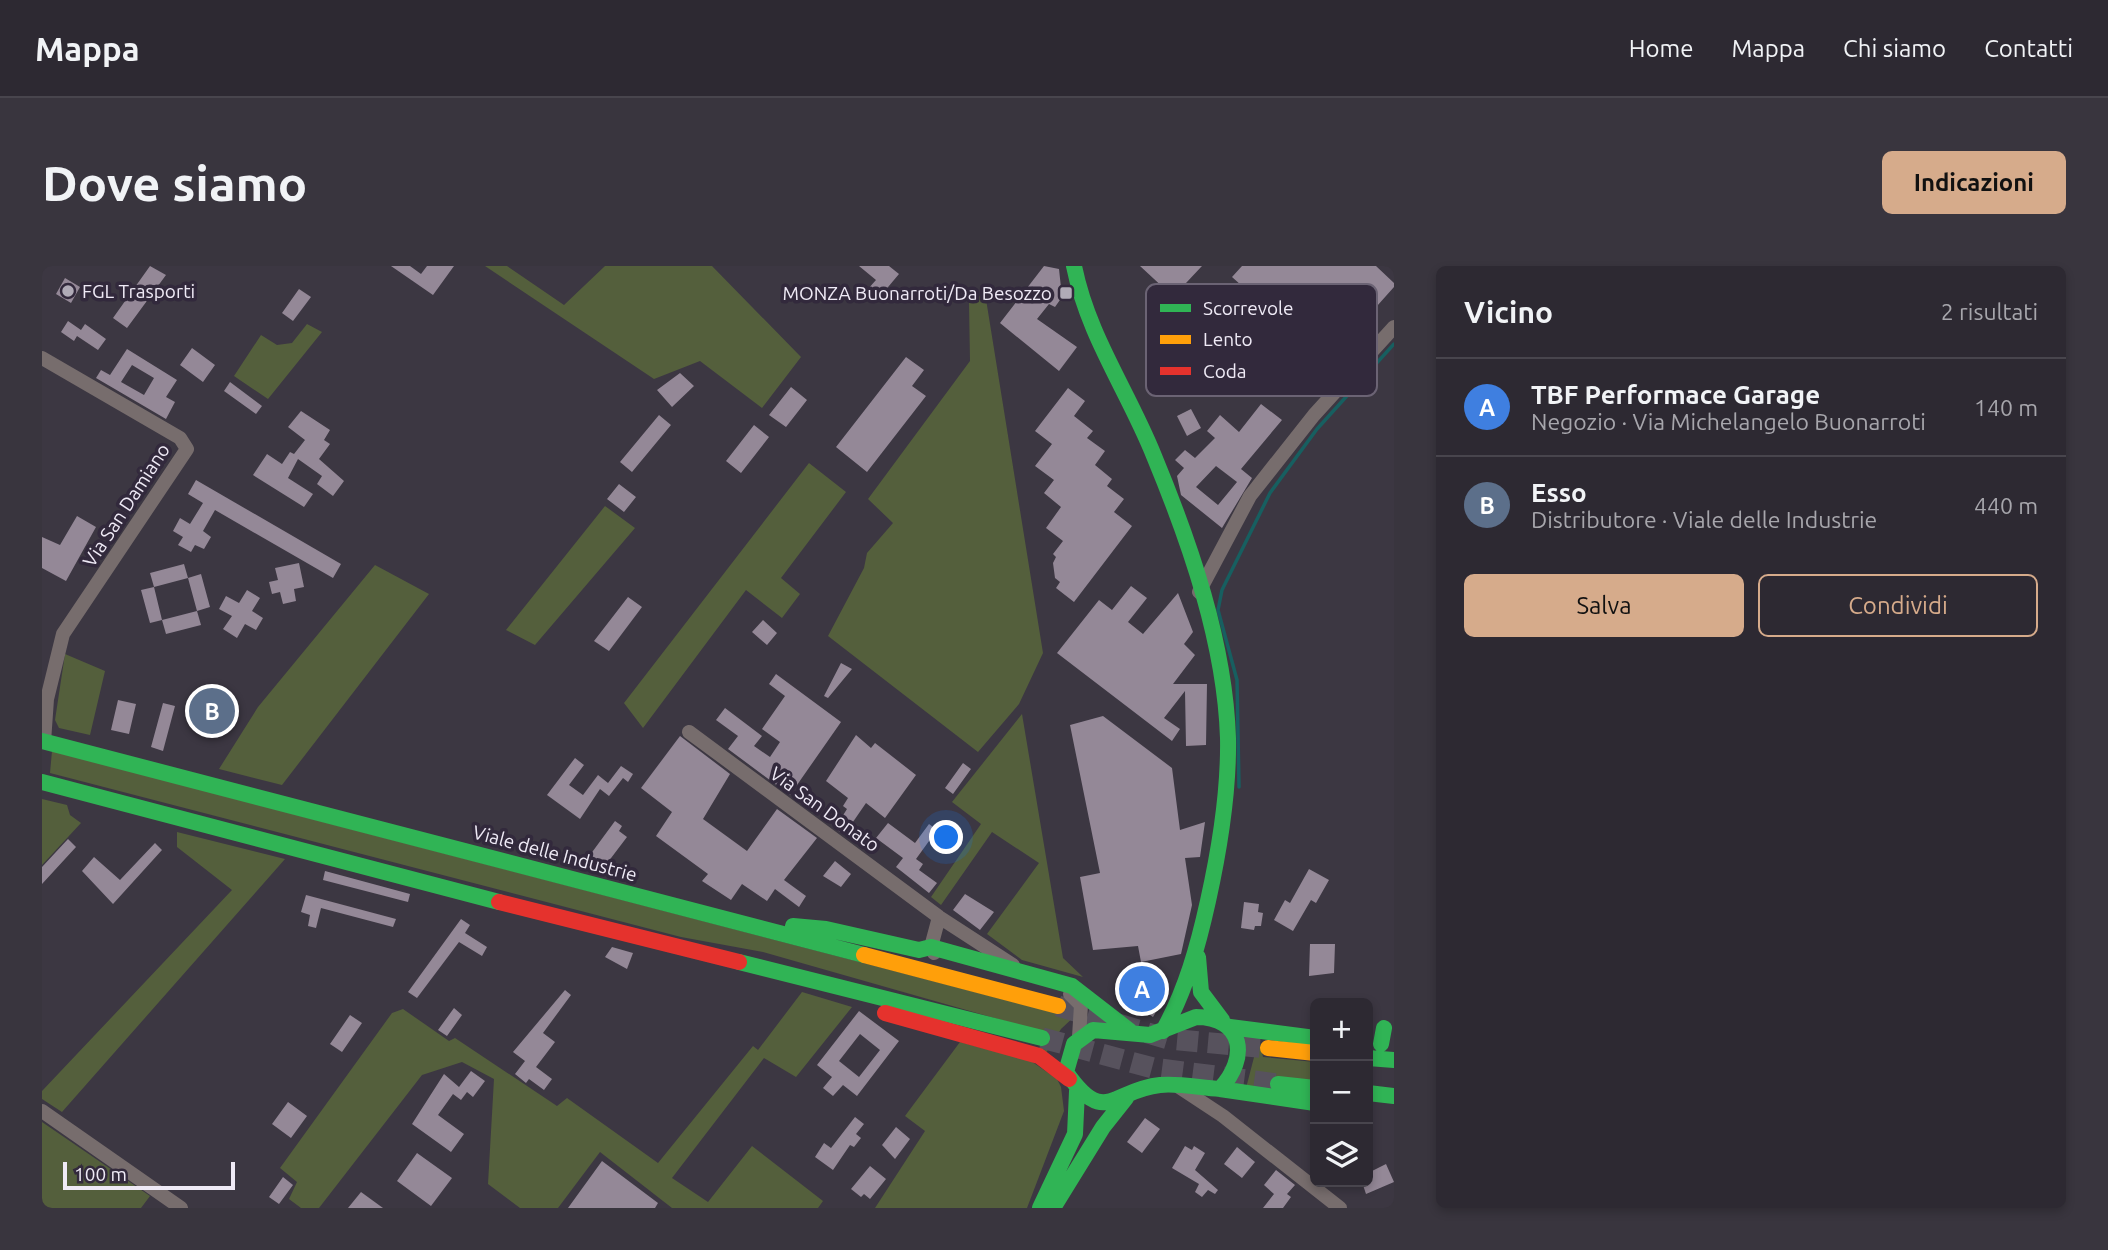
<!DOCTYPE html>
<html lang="it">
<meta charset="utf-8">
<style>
:root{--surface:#2d2932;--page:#39353e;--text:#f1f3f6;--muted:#a7a6ac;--line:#48454d;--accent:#d6ab8b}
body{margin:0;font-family:Ubuntu,sans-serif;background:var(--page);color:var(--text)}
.controls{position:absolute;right:21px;bottom:21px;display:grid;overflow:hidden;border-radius:10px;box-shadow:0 4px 10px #0003}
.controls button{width:63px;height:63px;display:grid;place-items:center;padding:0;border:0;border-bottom:2px solid var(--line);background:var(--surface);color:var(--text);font:35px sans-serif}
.scale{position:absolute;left:21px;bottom:18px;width:172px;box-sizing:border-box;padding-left:7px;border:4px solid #efeaf6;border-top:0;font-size:19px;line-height:24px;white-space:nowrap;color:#efeaf6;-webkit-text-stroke:5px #32293c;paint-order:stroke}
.you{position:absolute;left:905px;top:572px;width:24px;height:24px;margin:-18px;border:5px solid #fff;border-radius:50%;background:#1a73e8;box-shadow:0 0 0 10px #1a73e833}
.badge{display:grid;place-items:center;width:46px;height:46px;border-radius:50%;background:var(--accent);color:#fff;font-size:23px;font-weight:700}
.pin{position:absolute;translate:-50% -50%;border:4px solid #fff;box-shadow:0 2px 7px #0006}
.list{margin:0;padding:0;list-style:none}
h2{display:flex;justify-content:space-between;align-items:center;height:91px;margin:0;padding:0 28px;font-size:30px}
h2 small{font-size:23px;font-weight:400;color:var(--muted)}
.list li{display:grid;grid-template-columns:46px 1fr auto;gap:21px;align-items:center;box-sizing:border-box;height:98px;padding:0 28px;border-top:2px solid var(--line)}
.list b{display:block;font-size:26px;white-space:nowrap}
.list p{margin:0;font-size:23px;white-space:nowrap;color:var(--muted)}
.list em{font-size:23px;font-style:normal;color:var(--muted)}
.actions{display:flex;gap:14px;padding:21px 28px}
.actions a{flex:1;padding:16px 0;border:2px solid var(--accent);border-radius:10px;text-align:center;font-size:24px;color:var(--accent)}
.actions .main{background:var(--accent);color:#111}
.icon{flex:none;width:38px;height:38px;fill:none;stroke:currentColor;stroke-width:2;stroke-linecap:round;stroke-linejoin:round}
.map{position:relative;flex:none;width:1352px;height:942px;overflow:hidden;border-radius:10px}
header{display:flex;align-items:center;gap:42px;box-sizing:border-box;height:98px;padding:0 35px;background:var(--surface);border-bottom:2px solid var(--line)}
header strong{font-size:33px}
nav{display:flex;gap:38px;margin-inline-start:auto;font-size:24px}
.intro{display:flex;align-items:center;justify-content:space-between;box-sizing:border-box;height:168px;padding:0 42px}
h1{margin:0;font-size:49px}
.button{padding:18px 32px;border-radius:10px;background:var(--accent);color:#111;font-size:24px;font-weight:700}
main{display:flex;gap:42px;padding:0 42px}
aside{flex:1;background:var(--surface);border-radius:10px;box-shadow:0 4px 10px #0003}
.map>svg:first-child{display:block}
.green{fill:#545f3c}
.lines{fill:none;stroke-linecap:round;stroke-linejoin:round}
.stream{stroke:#175f60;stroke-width:3.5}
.building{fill:#948897;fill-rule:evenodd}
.primary-tunnel{stroke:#57525d;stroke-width:21;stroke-dasharray:21 10;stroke-linecap:butt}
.street{stroke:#776d6d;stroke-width:14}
.fast{stroke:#30b455;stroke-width:16}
.slow{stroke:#ff9f0a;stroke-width:16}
.jam{stroke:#e5322d;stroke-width:16}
.poi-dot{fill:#b0abb7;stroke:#32293c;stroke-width:2.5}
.labels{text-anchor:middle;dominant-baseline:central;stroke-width:7;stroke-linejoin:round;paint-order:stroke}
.poi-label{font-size:19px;fill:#efeaf6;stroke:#32293c;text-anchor:start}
.street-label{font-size:19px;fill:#efeaf6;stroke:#32293c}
.key{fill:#32293c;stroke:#6b6374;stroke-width:2}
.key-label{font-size:19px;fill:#efeaf6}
</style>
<header>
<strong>Mappa</strong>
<nav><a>Home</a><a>Mappa</a><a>Chi siamo</a><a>Contatti</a></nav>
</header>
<div class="intro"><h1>Dove siamo</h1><a class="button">Indicazioni</a></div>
<main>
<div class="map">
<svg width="1352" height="942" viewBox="0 0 1352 942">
<rect width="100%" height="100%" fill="#3c3742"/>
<path class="green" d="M443 0H465L522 39 563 0H670L759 91 720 142 658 95 612 113Z
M943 27 1001 387 977 438 936 486 786 370 822 302 825 287 851 257 826 233 928 95 927 36Z
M265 58 280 66 226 133 192 110 219 69 235 79 250 77Z
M767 197 804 226 739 312 758 328 740 352 704 324 601 462 582 437Z
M563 240 593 262 493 379 464 364Z
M333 299 387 328 240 519 177 503 216 441Z
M23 388 63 405 48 469 17 462 13 454Z
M980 448 1021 692 1041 711 980 694 945 668 997 597 950 566 899 639 889 631 939 558 910 536Z
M10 485 1017 748 1024 729 1035 748 1019 763 1004 787 1001 786 1005 767 721 686 639 671 8 507Z
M0 533 25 539 28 549 39 557 0 599Z
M135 566 243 593 20 846 0 833V825L190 624 135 581Z
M760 726 810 741 754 811 722 792 630 912 666 936 710 880 781 935 776 942H630L558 886 516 942H478L446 918 452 813 420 796 380 809 277 942H259L247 933 255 916 238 902 350 747 361 743 407 775 413 772 515 840 525 832 616 897 711 780 716 784Z
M1217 772 1221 791 1273 796V814L1230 830 1204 822Z
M918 776 989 795 1015 813 1019 821 1022 845 985 942H833L883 865 863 850Z
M0 856 108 930 99 942H0Z"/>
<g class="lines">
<path class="stream" d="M1197 521 1195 414 1176 344 1180 324 1228 227 1275 163 1352 78"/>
</g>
<path class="building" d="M108 0 124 9 85 62 71 52Z
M349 0H368L379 8 385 0H412L391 29Z
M817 0H847L857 8 836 33 825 24 834 14Z
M1002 0 1017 3 1020 31 1013 41 1007 38 995 53 1035 81 1017 105 958 57Z
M1098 0H1160L1144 17 1175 46 1143 81 1105 46 1125 25Z
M1200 0H1334L1352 17V21L1285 96 1190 11Z
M23 12 38 21 29 37 14 28Z
M257 23 269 31 251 55 240 47Z
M26 55 39 64 43 58 64 73 56 84 35 70 32 75 19 66Z
M150 82 173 99 161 116 138 99Z
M85 83 135 114 124 131 133 136 124 153 54 112 59 104 68 109ZM90 99 112 112 102 129 79 116Z
M864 91 882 104 870 120 884 130 825 206 794 181Z
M638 107 652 120 630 141 615 124Z
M188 116 220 140 214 148 182 125Z
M749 121 765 134 744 161 727 149Z
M1026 122 1043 135 1032 150 1051 165 1045 172 1063 185 1053 199 1070 213 1065 220 1082 233 1072 246 1090 260 1032 336 1014 322 1018 316 1013 312 1011 297 1014 291 1011 288 1021 275 1004 262 1019 241 1002 227 1012 214 993 200 1010 178 993 165Z
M1219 138 1240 154 1199 203 1210 212 1180 262 1139 229 1135 210 1142 202 1133 194 1143 184 1153 192 1173 172 1165 165 1178 149 1197 166ZM1174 200 1195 216 1176 239 1154 221Z
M1149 143 1159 162 1145 170 1135 150Z
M259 145 288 164 282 174 288 178 277 193 302 215 291 230 275 218 280 210 256 193 246 212 271 228 262 241 211 209 225 188 240 198 248 186 252 188 263 174 246 161Z
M617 149 629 159 590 206 578 196Z
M712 159 727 171 699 207 684 195Z
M154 214 299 298 291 312 173 244 161 265 169 271 162 283 153 279 149 286 136 279 141 271 131 265 138 252 148 258 161 237 146 228Z
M577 218 594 231 582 246 565 233Z
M35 250 54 261 24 315 0 302V271L18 279Z
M257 297 262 321 252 323 254 335 241 338 238 326 230 328 227 316 236 314 233 302Z
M142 298 146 312 112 321 108 307Z
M159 308 168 341 155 345 146 312Z
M1089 320 1105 332 1086 356 1101 368 1136 327 1151 366 1142 378 1153 389 1131 418H1165L1164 479 1144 480 1143 425 1122 452 1138 463 1130 475 1015 387 1057 334 1070 344Z
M112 321 120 354 108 357 99 324Z
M205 324 218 332 210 345 221 352 214 364 203 358 195 372 181 363 190 350 177 343 184 330 197 337Z
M586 331 600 341 567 385 552 375Z
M155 345 159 359 124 368 120 354Z
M721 354 735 367 725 379 710 366Z
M799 397 810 403 786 432 782 430Z
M734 408 799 456 748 529 686 483 696 470 674 454 683 442 720 470 712 480 728 491 738 476 720 463 743 430 727 418Z
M76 434 94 438 87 468 69 464Z
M121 437 133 440 121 485 109 481Z
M158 448 187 455 184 464 156 457Z
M1061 450 1130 502 1138 564 1163 556 1158 591 1143 592 1150 639 1139 688 1099 696 1096 680 1051 684 1038 611 1058 607 1028 459Z
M814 469 829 482 833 477 874 509 843 552 824 537 802 569 793 562 805 543 801 540 806 532 784 515Z
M638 470 688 508 661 553 705 585 735 543 775 572 742 614 764 630 757 641 733 623 725 635 700 618 689 634 660 615 666 608 614 570 630 546 599 522Z
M533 492 542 499 527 519 541 529 556 509 566 517 579 500 591 508 586 516 581 512 567 530 558 523 538 553 505 529Z
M921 497 929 503 911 528 903 522Z
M573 555 580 560 577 565 585 571 563 600 548 589Z
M846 557 873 577 887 558 895 564 874 593 881 598 877 604 895 617 887 627 854 601 861 592 834 572Z
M26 573 34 581 0 618V601Z
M113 577 120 584 71 638 40 605 52 591 78 614Z
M793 595 809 608 799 621 781 610Z
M1267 603 1287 614 1274 637 1269 634 1251 665 1232 654 1243 634 1248 637Z
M283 605 368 628 366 636 281 614Z
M923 628 952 646 938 664 911 644Z
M264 629 354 653 351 661 279 642 274 662 266 660 268 649 259 646Z
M1202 636 1217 638 1216 646 1221 647 1219 660H1213L1212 664 1199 662Z
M419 653 428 659 423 667 445 681 440 690 417 676 375 732 366 726Z
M1268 678H1293L1292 707 1267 710Z
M570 681 591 687 585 703 563 691Z
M1097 713 1122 732 1111 751 1085 733Z
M523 724 529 729 501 767 513 776 494 801 510 813 502 824 487 813 484 817 473 808 483 795 471 786Z
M412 742 420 749 405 770 396 764Z
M817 745 857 775 815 830 801 819 791 830 781 822 790 811 775 799ZM818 768 838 784 817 811 797 795Z
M308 749 320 757 300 786 288 778Z
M429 805 443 815 431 831 425 826 419 834 411 828 396 849 422 868 409 886 370 858 402 808 417 821Z
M246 836 265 850 249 872 230 858Z
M813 851 822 858 814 868 819 872 812 881 808 879 791 904 773 891 782 877 789 882Z
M1103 852 1118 863 1100 887 1085 876Z
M854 861 868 873 853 893 840 879Z
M1143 880 1150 884 1152 880 1163 887 1153 904 1176 924 1173 928 1166 924 1160 931 1153 926 1157 918 1130 902Z
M1195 881 1213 896 1200 912 1182 898Z
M375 887 410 912 389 940 355 915Z
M560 895 616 937 613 942H526Z
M1344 898 1352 916 1324 928 1320 916H1326V907Z
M828 900 844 913 828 933 822 928 819 931 809 923Z
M1234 904 1253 919 1245 928 1249 931 1241 942H1221L1232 928 1222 919Z
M241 911 251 919 237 938 227 931Z
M319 926 341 942H306Z"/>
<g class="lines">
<path class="primary-tunnel" d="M1016 740 1126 773 1226 782
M1000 772 1111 802 1236 818"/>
<path class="street" d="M0 92 138 172 145 183 21 368 5 433 2 476
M1157 326 1208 230 1272 149 1352 61
M647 466 897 651 971 699
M892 687 889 681 897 651
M1028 728 1039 739 1037 771
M1137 821 1181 850 1298 942
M0 845 139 942"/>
<path class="fast" d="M1032 0C1046 70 1086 125 1112 190 1148 277 1183 377 1186 472 1187 527 1178 581 1166 635 1156 680 1144 724 1121 765
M0 475 822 689
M0 516 457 636
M751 660 784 663 877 684 889 681
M889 681 1030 720 1088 765
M1156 691 1159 726 1180 754
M697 696 1000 772
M1154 751C1202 751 1207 792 1178 823 1159 822 1137 817 1118 819 1070 824 1063 862 1024 806L1032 778 1051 764 1108 769Z
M1188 761 1273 772
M1339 778 1342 762
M1326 792 1352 794
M1236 818 1273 822
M1178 823 1273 837
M1326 827 1352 830
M998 942 1033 868 1035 825
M1011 942 1061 861 1084 832"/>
<path class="slow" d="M822 689 1016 740
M1226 782 1273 787"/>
<path class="jam" d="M457 636 697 696
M843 747 997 790 1027 813"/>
</g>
<g class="poi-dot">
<circle cx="26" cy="25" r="7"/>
<rect x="1017" y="20" width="14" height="14" rx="3.5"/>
</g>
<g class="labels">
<g class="poi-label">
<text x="40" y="25">FGL Trasporti</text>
<text x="1010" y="27" text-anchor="end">MONZA Buonarroti/Da Besozzo</text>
</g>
<g class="street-label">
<text transform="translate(84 239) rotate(-57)">Via San Damiano</text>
<text transform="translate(783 543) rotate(36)">Via San Donato</text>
<text transform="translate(513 587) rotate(15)">Viale delle Industrie</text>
</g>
</g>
<rect x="1104" y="18" width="231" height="112" rx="10" class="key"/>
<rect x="1118" y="38" width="31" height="8" fill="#30b455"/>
<rect x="1118" y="69" width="31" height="9" fill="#ff9f0a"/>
<rect x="1118" y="101" width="31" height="8" fill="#e5322d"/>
<g class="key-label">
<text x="1161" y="49">Scorrevole</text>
<text x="1161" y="80">Lento</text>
<text x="1161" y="112">Coda</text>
</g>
</svg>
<div class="controls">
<button>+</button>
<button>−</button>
<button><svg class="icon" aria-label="layers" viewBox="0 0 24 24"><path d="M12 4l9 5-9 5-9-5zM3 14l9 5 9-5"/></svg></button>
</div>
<div class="scale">100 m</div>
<div class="you"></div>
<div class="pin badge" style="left:1100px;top:723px;background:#3f7fe0">A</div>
<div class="pin badge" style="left:170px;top:445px;background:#5c6f8a">B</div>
</div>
<aside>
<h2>Vicino<small>2 risultati</small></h2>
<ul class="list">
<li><span class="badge" style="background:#3f7fe0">A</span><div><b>TBF Performace Garage</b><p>Negozio · Via Michelangelo Buonarroti</p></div><em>140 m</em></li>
<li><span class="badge" style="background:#5c6f8a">B</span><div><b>Esso</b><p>Distributore · Viale delle Industrie</p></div><em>440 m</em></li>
</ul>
<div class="actions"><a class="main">Salva</a><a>Condividi</a></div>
</aside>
</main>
